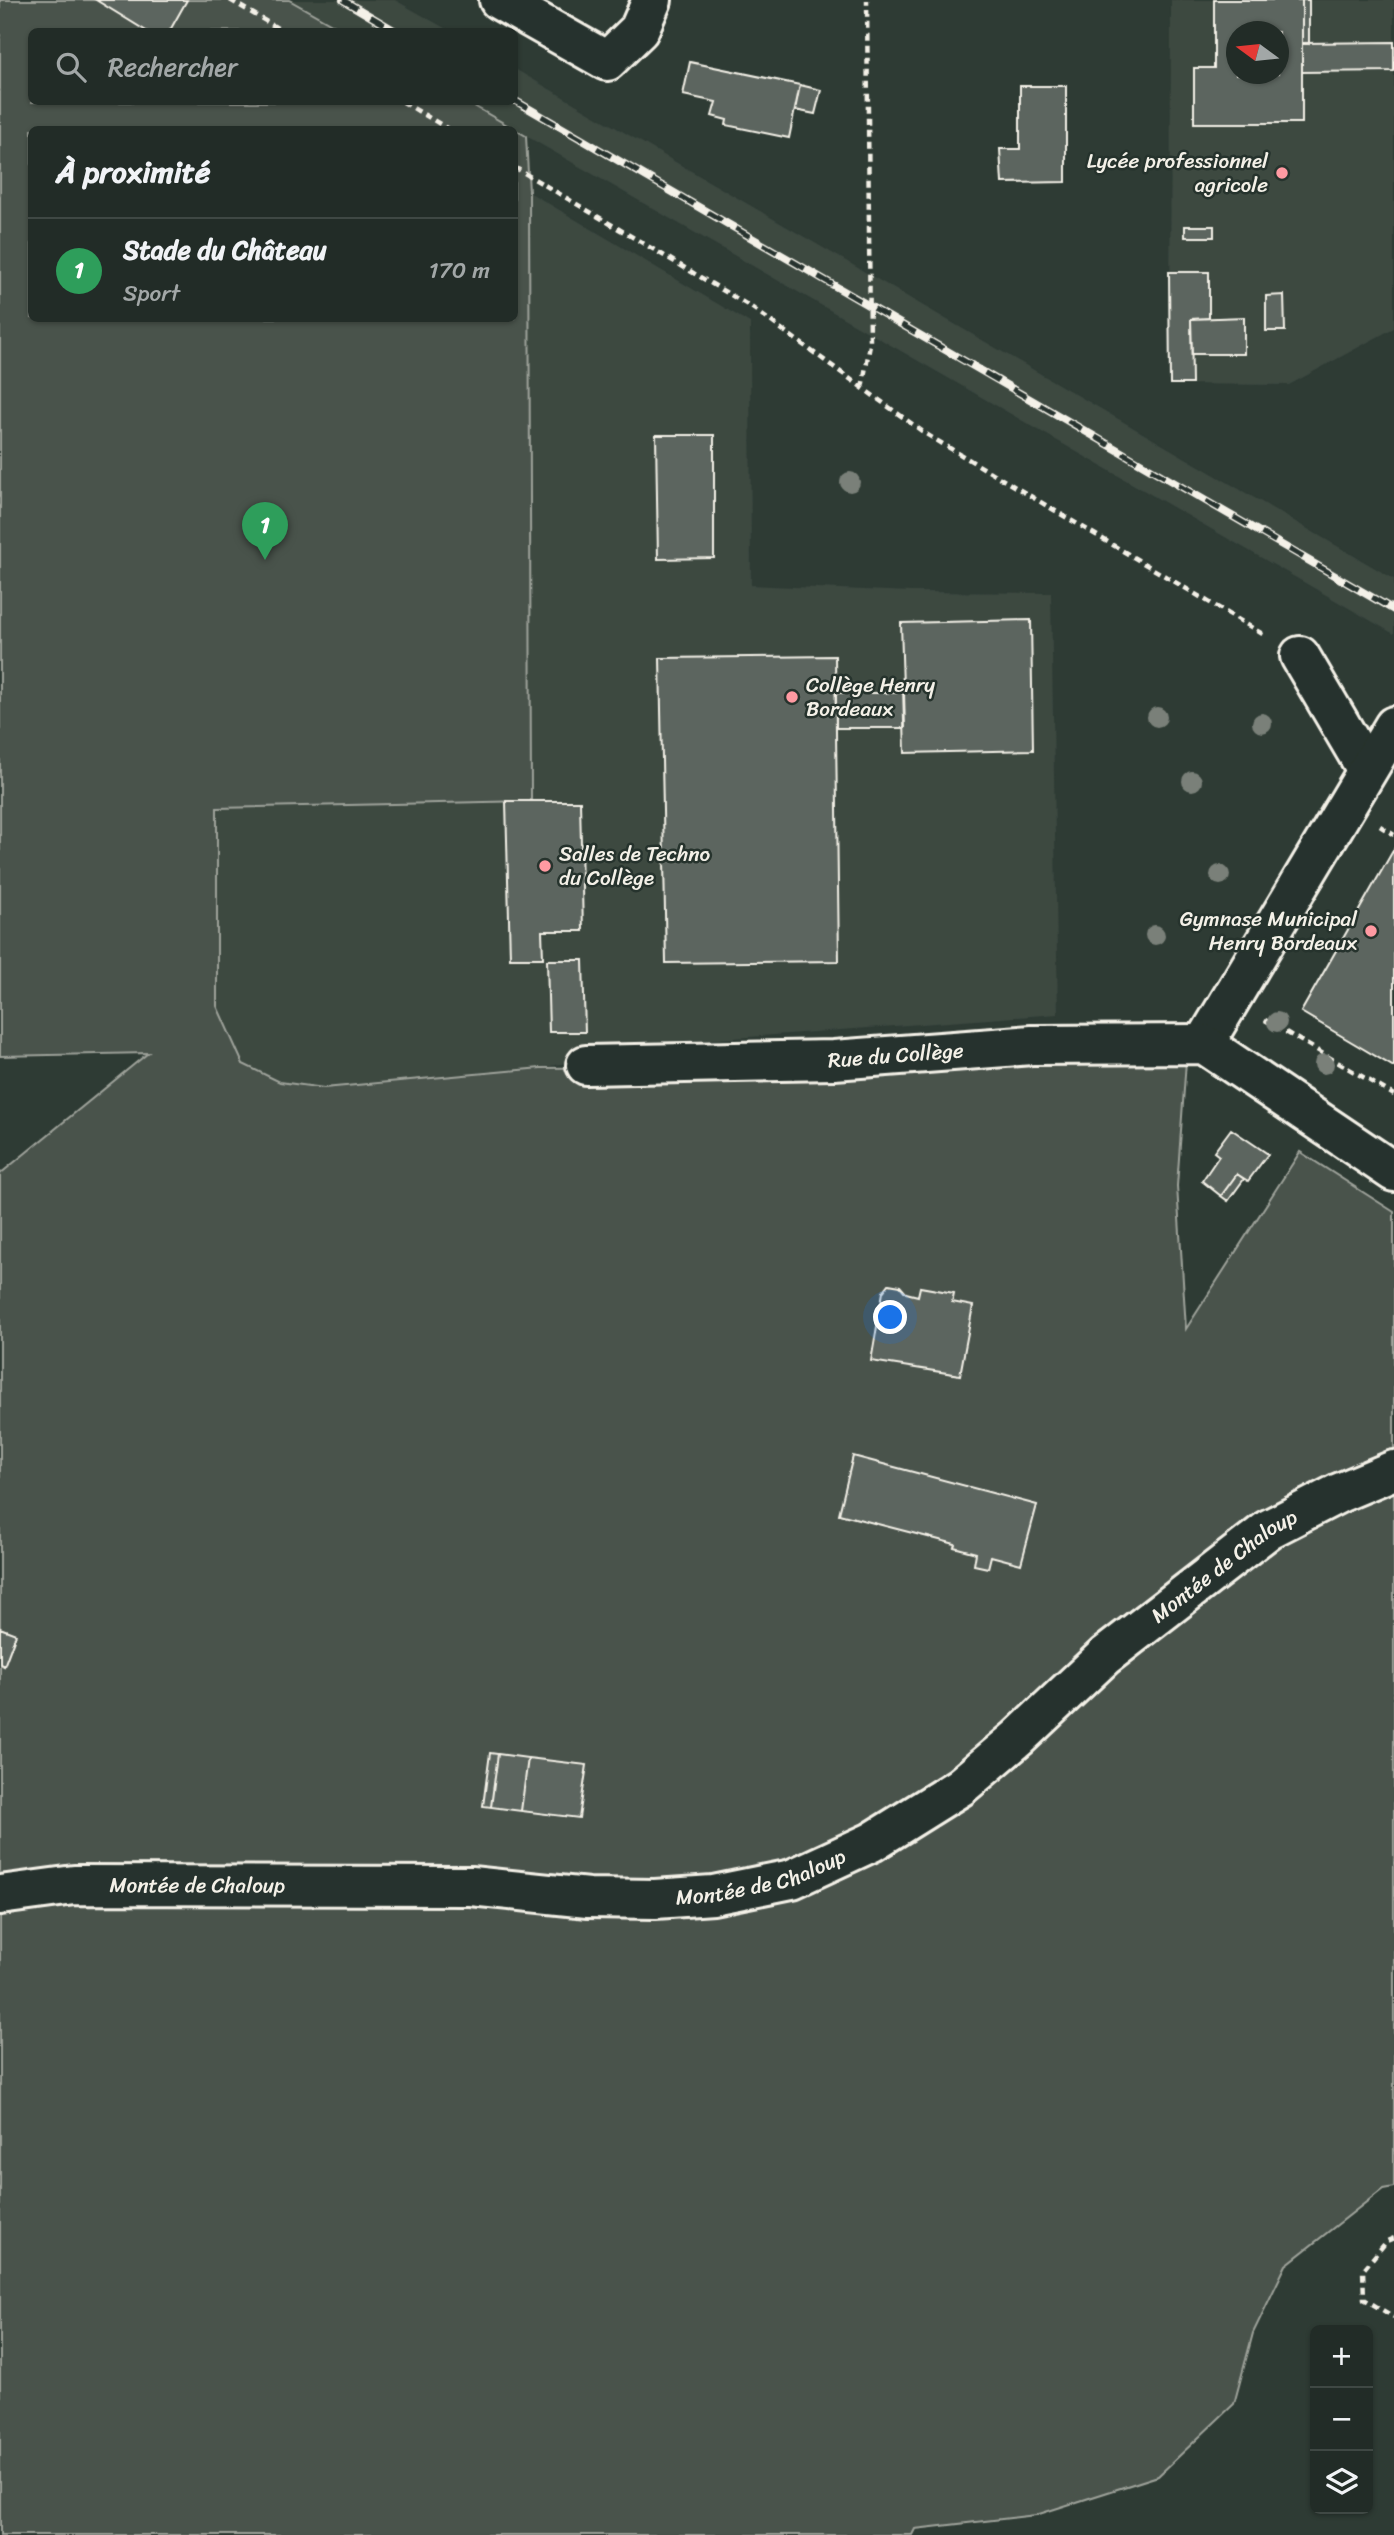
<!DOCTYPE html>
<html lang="fr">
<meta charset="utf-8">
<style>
:root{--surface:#222c27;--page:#2e3833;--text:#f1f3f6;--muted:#a2a7a7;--line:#3f4844;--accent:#db2777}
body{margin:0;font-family:Sriracha,sans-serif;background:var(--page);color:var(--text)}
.controls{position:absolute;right:21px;bottom:21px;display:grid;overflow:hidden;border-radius:10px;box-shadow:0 2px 5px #0004}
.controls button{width:63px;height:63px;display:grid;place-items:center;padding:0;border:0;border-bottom:2px solid var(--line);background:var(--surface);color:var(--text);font:35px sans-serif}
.compass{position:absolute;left:1226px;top:21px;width:63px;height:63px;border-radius:50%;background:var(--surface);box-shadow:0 2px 5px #0004;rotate:285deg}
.you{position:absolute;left:891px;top:1318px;width:24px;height:24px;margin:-18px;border:5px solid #fff;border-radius:50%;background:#1a73e8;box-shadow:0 0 0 10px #1a73e833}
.badge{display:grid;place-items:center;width:46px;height:46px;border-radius:50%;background:var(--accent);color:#fff;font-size:23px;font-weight:700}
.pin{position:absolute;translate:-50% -58px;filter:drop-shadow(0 2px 4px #0008)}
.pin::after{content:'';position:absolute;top:37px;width:24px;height:21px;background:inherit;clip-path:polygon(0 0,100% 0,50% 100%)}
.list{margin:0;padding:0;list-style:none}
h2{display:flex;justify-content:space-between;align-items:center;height:91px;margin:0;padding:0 28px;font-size:30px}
h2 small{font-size:23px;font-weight:400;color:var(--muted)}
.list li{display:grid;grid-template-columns:46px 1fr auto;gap:21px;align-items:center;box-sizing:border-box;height:105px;padding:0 28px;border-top:2px solid var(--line)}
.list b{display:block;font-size:26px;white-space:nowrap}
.list p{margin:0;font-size:23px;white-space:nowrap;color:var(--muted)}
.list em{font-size:23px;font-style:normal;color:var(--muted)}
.icon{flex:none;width:38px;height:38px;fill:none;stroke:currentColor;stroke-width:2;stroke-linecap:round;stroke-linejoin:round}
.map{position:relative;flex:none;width:1394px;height:2535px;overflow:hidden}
.search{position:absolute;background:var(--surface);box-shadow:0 2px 5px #0004;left:28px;top:28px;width:490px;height:77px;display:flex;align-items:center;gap:18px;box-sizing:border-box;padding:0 24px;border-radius:10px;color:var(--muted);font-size:26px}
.panel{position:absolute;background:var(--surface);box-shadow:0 2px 5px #0004;left:28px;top:126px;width:490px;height:196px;border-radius:10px}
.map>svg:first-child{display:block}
.built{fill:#3c4841;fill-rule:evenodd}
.green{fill:#48524c;stroke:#9ea29a;stroke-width:2;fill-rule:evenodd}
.building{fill:#5c655e;stroke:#f4f1e8;stroke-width:2;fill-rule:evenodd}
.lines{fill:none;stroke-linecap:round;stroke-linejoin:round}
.minor-casing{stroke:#f4f1e8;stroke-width:44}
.major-casing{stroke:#f4f1e8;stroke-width:44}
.path{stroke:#f4f1e8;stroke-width:4.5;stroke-dasharray:7 5;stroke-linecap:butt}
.minor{stroke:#26332d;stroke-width:38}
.major{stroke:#26332d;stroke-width:38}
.rail-casing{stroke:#f4f1e8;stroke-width:8}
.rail{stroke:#26332d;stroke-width:5;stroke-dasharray:16;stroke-linecap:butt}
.tree{fill:#7a8079}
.poi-dot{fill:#ff9aa2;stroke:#26332d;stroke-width:2.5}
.labels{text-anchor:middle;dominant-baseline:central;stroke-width:5;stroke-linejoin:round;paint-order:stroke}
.poi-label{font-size:21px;fill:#f4f1e8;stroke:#26332d;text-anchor:end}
.street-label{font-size:21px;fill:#f4f1e8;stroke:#26332d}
</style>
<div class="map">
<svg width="1394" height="2535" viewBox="0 0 1394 2535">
<rect width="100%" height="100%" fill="#2e3b34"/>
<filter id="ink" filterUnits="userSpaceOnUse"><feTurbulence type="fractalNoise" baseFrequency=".0143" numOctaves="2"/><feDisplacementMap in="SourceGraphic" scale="14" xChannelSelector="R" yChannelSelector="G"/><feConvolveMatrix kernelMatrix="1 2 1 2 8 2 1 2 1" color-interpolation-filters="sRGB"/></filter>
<g filter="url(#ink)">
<path class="built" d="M289 0H395L450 31H344Z
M1171 0H1394V328L1289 385 1170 384ZM1236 32H1278V74H1236Z
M515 69 1394 579V634L467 102H514Z
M529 192 750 323 751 585 912 592 1051 593 1058 1014 666 1043 541 1068 324 1088 280 1082 243 1064 217 1006V808L531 801Z"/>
<path class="green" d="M0 0H289L344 31 32 32V102H467L526 136 529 192 531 801 217 808V1006L243 1064 280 1082 324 1088 541 1068 1186 1061 1177 1186 1186 1329 1300 1152 1394 1212V2187L1383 2189 1286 2265 1253 2333 1234 2404 1158 2476 1036 2515 915 2529 912 2535H0V1174L148 1053 0 1056ZM32 130H514V318H32Z"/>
<path class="building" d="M96 0H187L169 32H148Z
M1214 0H1302V123H1194V68H1214ZM1236 32H1278V74H1236Z
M1302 0H1309V44L1302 43Z
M1394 42V71L1302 72V43Z
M690 62 800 85 789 138 726 125 727 120 712 116 716 102 683 95Z
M800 85 821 90 815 114 795 110Z
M1020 86H1066V182L1002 183 1000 149H1020Z
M1185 226H1214V237H1185Z
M1169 272H1209V318L1191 319 1192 384H1170Z
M1284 295 1285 331H1266V296Z
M1244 317V354H1192L1191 319Z
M656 435H714V558L658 559Z
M1031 620 1033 750 905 753 901 623Z
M835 656 839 961 666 963 660 658Z
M836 693H904L905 728H836Z
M506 801H580L583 931H542L543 958H510Z
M1394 849V1067L1301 1012Z
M547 960H583L585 1032H549Z
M1231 1129 1268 1154 1248 1181 1237 1174 1221 1196 1202 1181 1219 1156 1214 1152Z
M1237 1174 1244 1179 1228 1201 1221 1196Z
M889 1284 900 1286 906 1293 918 1296 920 1287 954 1293 952 1302 973 1306 960 1375 871 1361 883 1292Z
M853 1456 1037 1505 1021 1564 991 1556 988 1568 974 1565 976 1553 954 1547 955 1544 839 1514Z
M0 1628 16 1634 4 1666 0 1664Z
M490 1753 498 1754 491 1807 483 1806Z
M498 1754 528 1758 521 1811 491 1807Z
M528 1758 587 1765 579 1818 521 1811Z"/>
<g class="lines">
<defs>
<g id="minor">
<path d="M499 0 607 61 639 30 652 0"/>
<path d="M1300 656 1367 770"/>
<path d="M1204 1044 1394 726"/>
<path id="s1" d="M586 1065 834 1060 1032 1045 1204 1044 1394 1172"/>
</g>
<g id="major">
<path id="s2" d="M0 1895 74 1885 471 1886 588 1898 655 1899 713 1895 792 1879 872 1842 960 1787 1018 1738 1105 1656 1269 1529 1339 1493 1394 1470"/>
</g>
</defs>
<use href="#minor" class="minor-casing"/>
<use href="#major" class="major-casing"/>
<path class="path" d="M230 0 284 32
M403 102 450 130
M514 167 751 307 926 434 1266 636
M862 388 870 345 867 0
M1380 826 1394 835
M1265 1020 1394 1095
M1394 2238 1387 2241 1363 2270 1364 2299 1394 2317"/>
<use href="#minor" class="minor"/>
<use href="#major" class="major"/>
<defs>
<path id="rail" d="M343 0 397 32
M514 100 1394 610"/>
</defs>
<use href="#rail" class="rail-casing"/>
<use href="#rail" class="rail"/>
</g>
<g class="tree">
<circle cx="850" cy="482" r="10"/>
<circle cx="1157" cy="717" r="10"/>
<circle cx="1262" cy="723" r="10"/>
<circle cx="1192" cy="781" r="10"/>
<circle cx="1220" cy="875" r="10"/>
<circle cx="1155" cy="935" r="10"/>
<circle cx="1277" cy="1022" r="10"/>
<circle cx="1324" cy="1064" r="10"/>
</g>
</g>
<g class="poi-dot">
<circle cx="1282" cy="173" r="7"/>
<circle cx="792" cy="697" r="7"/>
<circle cx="545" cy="866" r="7"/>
<circle cx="1371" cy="931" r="7"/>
</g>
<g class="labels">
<g class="poi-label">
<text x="1268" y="161">Lycée professionnel<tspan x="1268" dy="24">agricole</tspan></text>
<text x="806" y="685" text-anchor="start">Collège Henry<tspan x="806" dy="24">Bordeaux</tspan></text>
<text x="559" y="854" text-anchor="start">Salles de Techno<tspan x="559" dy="24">du Collège</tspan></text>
<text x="1357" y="919">Gymnase Municipal<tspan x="1357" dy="24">Henry Bordeaux</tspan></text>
</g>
<g class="street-label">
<text stroke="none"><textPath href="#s1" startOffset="310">Rue du Collège</textPath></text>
<text stroke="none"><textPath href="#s2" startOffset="1332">Montée de Chaloup</textPath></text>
<text stroke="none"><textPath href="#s2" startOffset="765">Montée de Chaloup</textPath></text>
<text stroke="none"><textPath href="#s2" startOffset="198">Montée de Chaloup</textPath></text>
</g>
</g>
</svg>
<div class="controls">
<button>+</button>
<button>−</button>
<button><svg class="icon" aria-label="layers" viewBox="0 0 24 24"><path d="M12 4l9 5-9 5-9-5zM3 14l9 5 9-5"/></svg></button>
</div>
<svg class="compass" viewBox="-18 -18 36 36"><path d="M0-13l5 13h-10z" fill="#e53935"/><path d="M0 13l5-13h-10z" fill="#a2a7a7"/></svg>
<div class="you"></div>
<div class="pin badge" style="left:265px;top:560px;background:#2e9e5b">1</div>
<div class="search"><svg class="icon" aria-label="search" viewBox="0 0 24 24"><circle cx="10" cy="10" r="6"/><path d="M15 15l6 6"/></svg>Rechercher</div>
<section class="panel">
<h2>À proximité<small></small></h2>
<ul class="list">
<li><span class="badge" style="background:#2e9e5b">1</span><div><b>Stade du Château</b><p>Sport</p></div><em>170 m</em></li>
</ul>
</section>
</div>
